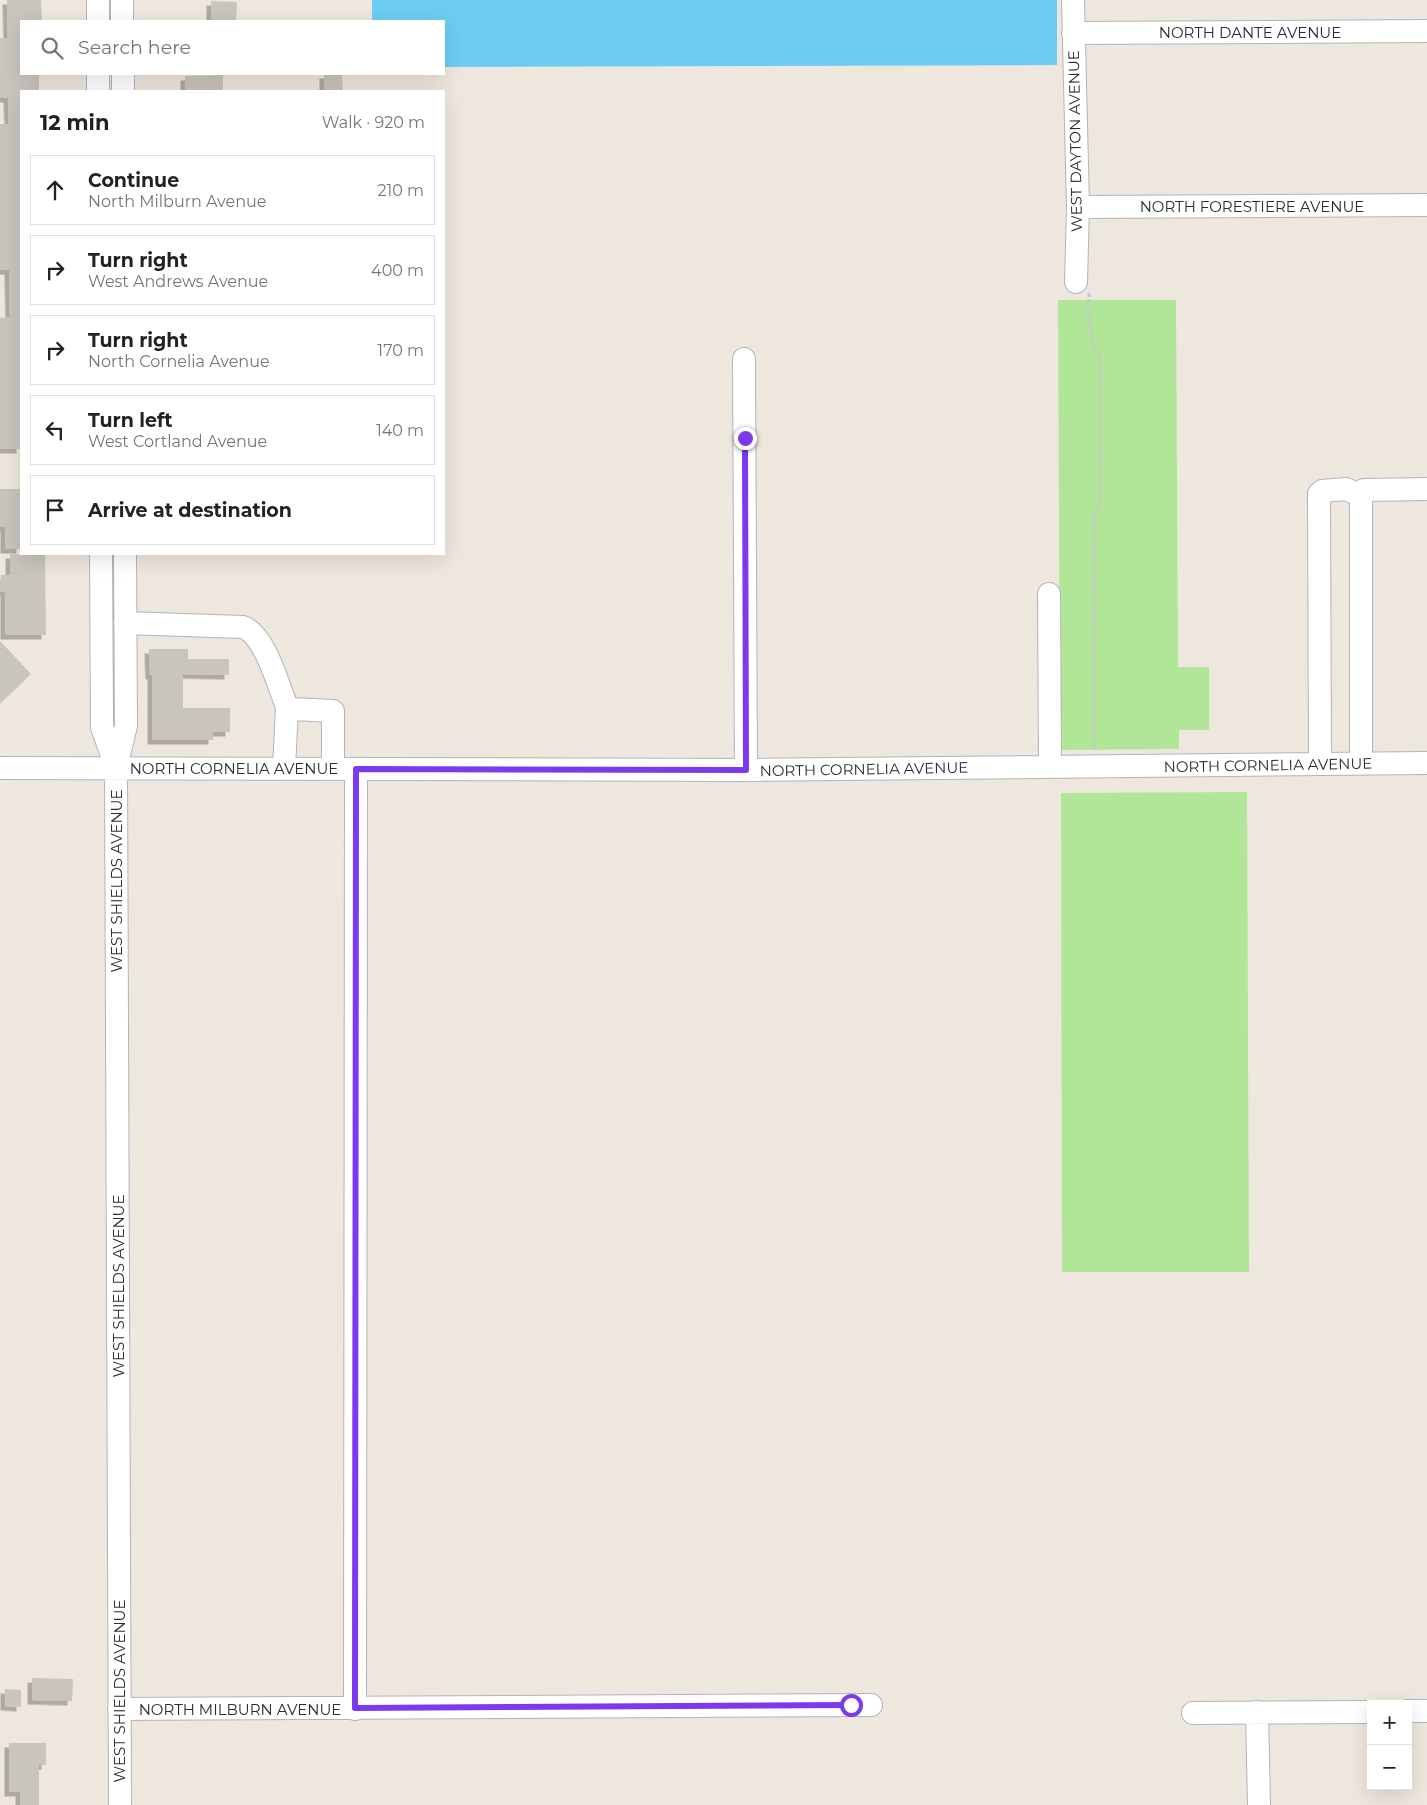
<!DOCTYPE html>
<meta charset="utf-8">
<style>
:root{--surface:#fff;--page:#f2f2f2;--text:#222;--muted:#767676;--line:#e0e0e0}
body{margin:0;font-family:Montserrat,sans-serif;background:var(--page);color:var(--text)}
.controls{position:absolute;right:15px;bottom:15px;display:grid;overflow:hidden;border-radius:0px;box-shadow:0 5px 20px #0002}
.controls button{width:45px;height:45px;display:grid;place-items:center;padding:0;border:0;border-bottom:1px solid var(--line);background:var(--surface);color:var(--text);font:25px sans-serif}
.stop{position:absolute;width:15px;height:15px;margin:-11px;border:4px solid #7c3aed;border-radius:50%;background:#fff}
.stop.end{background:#7c3aed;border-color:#fff;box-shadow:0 1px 5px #0008}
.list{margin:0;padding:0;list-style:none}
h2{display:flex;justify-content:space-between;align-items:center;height:65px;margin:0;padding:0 20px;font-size:21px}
h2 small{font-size:16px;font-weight:400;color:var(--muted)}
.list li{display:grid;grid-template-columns:32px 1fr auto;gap:15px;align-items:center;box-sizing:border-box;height:70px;margin:0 10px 10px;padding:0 10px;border:1px solid var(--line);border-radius:0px}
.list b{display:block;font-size:19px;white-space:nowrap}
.list p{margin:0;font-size:16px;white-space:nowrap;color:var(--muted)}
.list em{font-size:16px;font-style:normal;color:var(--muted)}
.icon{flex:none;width:28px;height:28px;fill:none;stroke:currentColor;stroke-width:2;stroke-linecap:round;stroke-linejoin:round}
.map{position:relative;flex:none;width:1427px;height:1805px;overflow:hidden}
.search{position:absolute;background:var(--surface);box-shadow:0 5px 20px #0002;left:20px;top:20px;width:425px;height:55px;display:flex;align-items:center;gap:12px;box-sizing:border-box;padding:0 18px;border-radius:0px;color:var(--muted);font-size:19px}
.panel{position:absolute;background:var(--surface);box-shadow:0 5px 20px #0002;left:20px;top:90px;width:425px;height:465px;border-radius:0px}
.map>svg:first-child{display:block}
.green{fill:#b1e698}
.water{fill:#6dccf3}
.building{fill:#c9c4bd;filter:url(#shadow)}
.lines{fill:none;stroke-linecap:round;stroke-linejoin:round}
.minor-casing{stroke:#b1b3c0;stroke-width:24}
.path{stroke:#c8c8c8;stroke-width:3;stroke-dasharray:4 2.5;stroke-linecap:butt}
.minor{stroke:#fff;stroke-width:22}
.route{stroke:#7c3aed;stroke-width:6}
.labels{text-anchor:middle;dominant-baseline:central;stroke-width:4.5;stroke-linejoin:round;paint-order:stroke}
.street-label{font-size:15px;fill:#2c2c2c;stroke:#fff}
</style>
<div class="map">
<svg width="1427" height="1805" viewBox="0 0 1427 1805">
<defs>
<filter id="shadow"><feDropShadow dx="-4.5" dy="4.5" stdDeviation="0" flood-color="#0004"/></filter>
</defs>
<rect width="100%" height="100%" fill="#eee7dd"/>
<path class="green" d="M1058 300H1176L1178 667H1209V730H1179V749L1060 750Z
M1247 792 1249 1272H1062L1061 793Z"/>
<path class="water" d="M372 0H1057V65L444 67V21H372Z"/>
<path class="building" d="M7 0H41L42 21H21V74H39V91H21V449H0V318L10 317 9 270H0V124H9L8 98H0V38H8Z
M211 1 237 2 236 21H211Z
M324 74H342L343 91H324Z
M223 75V91H185V76Z
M0 489H21V549H5V527H0Z
M10 554 45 555 46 635H5V592L0 591 1 575H10Z
M0 641 31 674 0 703Z
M149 649H188V659H229V675L183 674V708H230V732H213V740H152V675H150Z
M32 1678 73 1679 72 1701 32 1700Z
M5 1689 21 1690V1707L5 1706Z
M9 1743H46V1765H39V1805H20V1792H9Z"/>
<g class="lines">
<defs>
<path id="minor" d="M98 0V21
M122 0V21
M1073 0 1078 207 1076 282
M1073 33 1427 31
M98 74V91
M123 74V91
M1078 207 1427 205
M744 359 746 770
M101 554 102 727 116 767
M1049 594 1050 767
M125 623 243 627C265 635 278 685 287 707L292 709 333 711V769
M1361 763V496L1364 490 1427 489
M1320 764 1319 494 1322 491 1346 489 1361 496
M0 768 746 770 1427 763
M284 769 287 707
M119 1709 871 1705
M355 1709 356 769
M1408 1711H1427
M1257 1712 1259 1805
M1193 1713 1371 1712
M120 1805 116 767 126 726 125 554"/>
</defs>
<use href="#minor" class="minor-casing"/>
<path class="path" d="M1089 293 1088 316 1093 344 1098 352 1101 371 1100 503 1094 515V749"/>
<use href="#minor" class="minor"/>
</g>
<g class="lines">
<path class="route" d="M745 438 746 770 356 769 355 1708 851 1705"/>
</g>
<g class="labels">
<g class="street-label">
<text x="1250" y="32">NORTH DANTE AVENUE</text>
<text transform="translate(1075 141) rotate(-91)">WEST DAYTON AVENUE</text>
<text x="1252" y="206">NORTH FORESTIERE AVENUE</text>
<text transform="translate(1268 765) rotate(-1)">NORTH CORNELIA AVENUE</text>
<text x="234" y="768">NORTH CORNELIA AVENUE</text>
<text transform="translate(864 769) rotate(-1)">NORTH CORNELIA AVENUE</text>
<text transform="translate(116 881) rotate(-90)">WEST SHIELDS AVENUE</text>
<text transform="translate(118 1286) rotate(-90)">WEST SHIELDS AVENUE</text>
<text transform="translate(119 1691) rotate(-90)">WEST SHIELDS AVENUE</text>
<text x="240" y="1709">NORTH MILBURN AVENUE</text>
</g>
</g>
</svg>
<div class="controls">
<button>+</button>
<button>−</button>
</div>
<div class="stop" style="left:851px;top:1705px"></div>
<div class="stop end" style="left:745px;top:438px"></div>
<div class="search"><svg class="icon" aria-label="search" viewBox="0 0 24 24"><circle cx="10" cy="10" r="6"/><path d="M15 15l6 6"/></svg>Search here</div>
<section class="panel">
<h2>12 min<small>Walk · 920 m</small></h2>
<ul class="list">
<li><svg class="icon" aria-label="ahead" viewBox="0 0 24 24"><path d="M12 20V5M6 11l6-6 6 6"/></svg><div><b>Continue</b><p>North Milburn Avenue</p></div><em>210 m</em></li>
<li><svg class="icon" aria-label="right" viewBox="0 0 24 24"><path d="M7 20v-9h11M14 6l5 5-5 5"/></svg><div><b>Turn right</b><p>West Andrews Avenue</p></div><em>400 m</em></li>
<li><svg class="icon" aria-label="right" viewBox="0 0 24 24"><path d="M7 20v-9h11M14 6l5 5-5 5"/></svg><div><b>Turn right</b><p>North Cornelia Avenue</p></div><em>170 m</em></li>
<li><svg class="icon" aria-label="left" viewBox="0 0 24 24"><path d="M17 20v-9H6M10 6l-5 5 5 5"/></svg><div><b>Turn left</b><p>West Cortland Avenue</p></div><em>140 m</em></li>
<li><svg class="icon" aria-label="arrive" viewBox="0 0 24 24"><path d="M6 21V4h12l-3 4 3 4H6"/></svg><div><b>Arrive at destination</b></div></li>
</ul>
</section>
</div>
